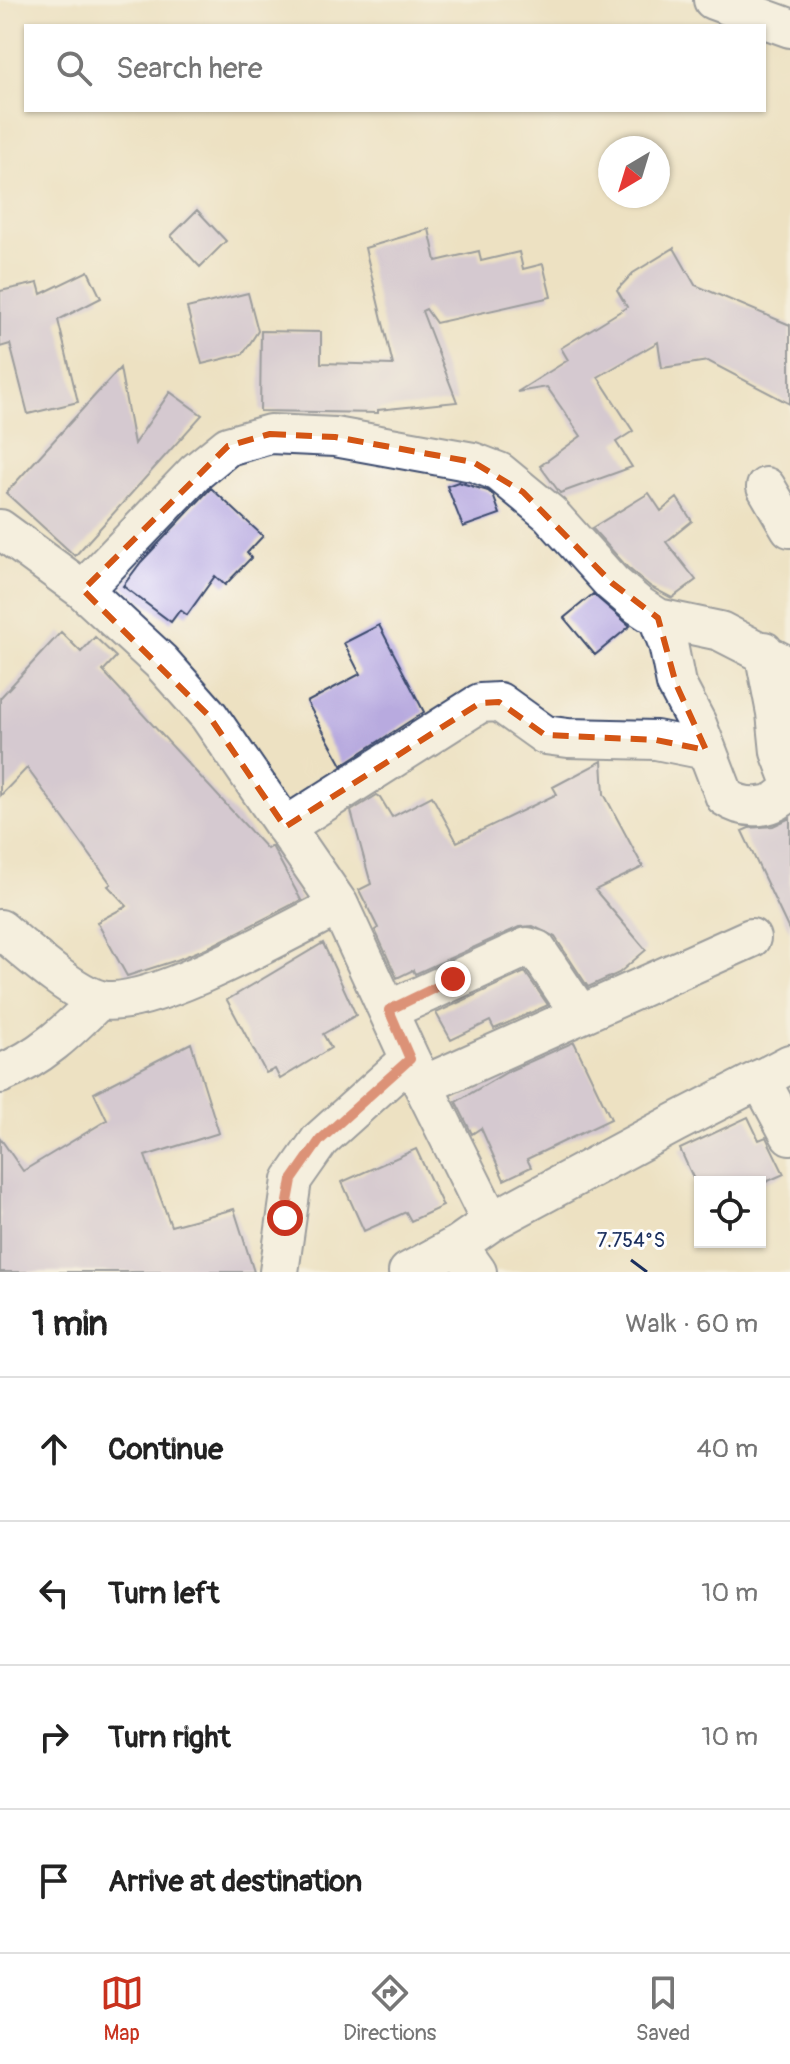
<!DOCTYPE html>
<meta charset="utf-8">
<style>
:root{--surface:#fff;--page:#f2f2f2;--text:#222;--muted:#767676;--line:#e0e0e0;--accent:#c8321e}
body{margin:0;font-family:Pangolin,sans-serif;background:var(--page);color:var(--text)}
.controls{position:absolute;right:24px;bottom:24px;display:grid;overflow:hidden;border-radius:0px;box-shadow:0 2px 6px #0004}
.controls button{width:72px;height:72px;display:grid;place-items:center;padding:0;border:0;border-bottom:2px solid var(--line);background:var(--surface);color:var(--text);font:40px sans-serif}
.compass{position:absolute;left:598px;top:136px;width:72px;height:72px;border-radius:50%;background:var(--surface);box-shadow:0 2px 6px #0004;rotate:218deg}
.stop{position:absolute;width:24px;height:24px;margin:-18px;border:6px solid #c8321e;border-radius:50%;background:#fff}
.stop.end{background:#c8321e;border-color:#fff;box-shadow:0 2px 8px #0008}
.list{margin:0;padding:0;list-style:none}
h2{display:flex;justify-content:space-between;align-items:center;height:104px;margin:0;padding:0 32px;font-size:34px}
h2 small{font-size:26px;font-weight:400;color:var(--muted)}
.list li{display:grid;grid-template-columns:52px 1fr auto;gap:24px;align-items:center;box-sizing:border-box;height:144px;padding:0 32px;border-top:2px solid var(--line)}
.list b{display:block;font-size:30px;white-space:nowrap}
.list em{font-size:26px;font-style:normal;color:var(--muted)}
.icon{flex:none;width:44px;height:44px;fill:none;stroke:currentColor;stroke-width:2;stroke-linecap:round;stroke-linejoin:round}
.map{position:relative;flex:none;width:790px;height:1272px;overflow:hidden}
.search{position:absolute;background:var(--surface);box-shadow:0 2px 6px #0004;left:24px;right:24px;top:24px;height:88px;display:flex;align-items:center;gap:20px;box-sizing:border-box;padding:0 28px;border-radius:0px;color:var(--muted);font-size:30px}
.sheet{height:680px;background:var(--surface)}
nav{display:flex;justify-content:space-around;align-items:center;box-sizing:border-box;height:112px;border-top:2px solid var(--line);background:var(--surface);font-size:22px;color:var(--muted)}
nav a{display:grid;justify-items:center;gap:4px}
nav .on{color:var(--accent)}
.map>svg:first-child{display:block}
.building{fill:#b8aadf}
.lines{fill:none;stroke-linecap:round;stroke-linejoin:round}
.minor-casing{stroke:#3a4a6d;stroke-width:42}
.minor{stroke:#fff;stroke-width:38}
.route{stroke:#c8321e;stroke-width:10}
.marked{fill:none;stroke:#d45514;stroke-width:6;stroke-dasharray:16 10;stroke-linejoin:round}
.ticks{fill:none;stroke:#1b2f5e;stroke-width:3}
.ticks-label{font-size:20px;text-anchor:middle;fill:#1b2f5e;stroke:#fff;stroke-width:6;stroke-linejoin:round;paint-order:stroke}
</style>
<div class="map">
<svg width="790" height="1272" viewBox="0 0 790 1272">
<rect width="100%" height="100%" fill="#fff"/>
<filter id="ink" filterUnits="userSpaceOnUse"><feTurbulence type="fractalNoise" baseFrequency=".0125" numOctaves="2"/><feDisplacementMap in="SourceGraphic" scale="16" xChannelSelector="R" yChannelSelector="G"/><feConvolveMatrix kernelMatrix="1 2 1 2 8 2 1 2 1" color-interpolation-filters="sRGB"/></filter>
<filter id="wash" filterUnits="userSpaceOnUse"><feTurbulence type="fractalNoise" baseFrequency=".006" numOctaves="4" result="noise"/><feDisplacementMap in="SourceGraphic" scale="32" xChannelSelector="R" yChannelSelector="G"/><feGaussianBlur stdDeviation="1.8" result="paint"/><feColorMatrix in="noise" values="0 0 0 0 0 0 0 0 0 0 0 0 0 0 0 0 0 1.4 0 .05"/><feComposite in="paint" operator="in"/></filter>
<g filter="url(#wash)">
<rect width="100%" height="100%" fill="#ede1c2"/>
<g id="blocks">
<path class="building" d="M197 210 226 241 200 267 171 236Z
M429 229 436 261 479 251 481 261 519 252 523 269 543 264 551 297 436 323 426 309 422 311 457 402 378 410V413L260 411 261 331 321 332V363L393 365 365 248Z
M674 248 695 285 790 325V404L708 361 662 368 658 342 598 377 633 431 616 442 632 467 560 493 540 466 581 436 547 387 517 392 568 360 561 348 627 307 617 290 633 273Z
M88 271 101 298 58 320 78 402 28 414 10 344 0 347V291L38 283 41 294Z
M248 293 258 331 243 354 202 364 187 308Z
M120 368 134 444 170 392 202 415 75 556 6 493Z
M458 482 488 491 493 495 500 514 463 527 447 486Z
M211 488 263 536 247 553 251 558 225 585 215 576 187 615 180 610 171 622 123 586 141 562Z
M649 493 661 511 677 498 692 521 666 542 696 580 672 598 651 587 627 567 592 528Z
M593 594 630 626 595 655 564 618Z
M379 625 424 712 342 765 307 702 360 674 344 643Z
M61 632 81 652 95 637 116 657 103 671 267 849 272 846 301 900 211 946 177 960 127 976 97 922 127 906 108 886 111 884 27 768 0 796V698Z
M602 761 604 794 643 867 595 890 646 950 619 973 588 987 555 937 533 926 519 927 415 974 413 970 397 978 375 930 378 928 359 890 371 884 351 811 377 795 380 797 392 817 432 796 457 842 557 794 553 787Z
M790 818V932L742 831 749 828 773 826Z
M323 943 356 1015 323 1034 331 1048 280 1079 275 1069 266 1073 227 1000Z
M525 972 548 1005 494 1029 490 1021 451 1040 436 1013Z
M574 1042 611 1119 527 1159 531 1167 504 1180 481 1128 472 1134 456 1102 509 1071Z
M191 1043 219 1133 145 1156 171 1226 234 1209 254 1272H0V1138L23 1171 107 1120 94 1093Z
M748 1117 759 1140 766 1137 784 1174 766 1182H695L680 1149Z
M416 1149 443 1206 411 1221 406 1212 364 1231 342 1182Z"/>
</g>
</g>
<g filter="url(#ink)">
<use href="#blocks" fill-opacity="0" stroke="#3a4a6d" stroke-width="2"/>
<g class="lines">
<defs>
<path id="minor" d="M713 0 790 28
M766 487 790 528
M0 529 83 590 161 662 209 716 339 905 410 1059 491 1222
M83 590 196 472 228 446 270 434 335 437 473 462 499 472 550 514 612 583 638 605 658 618 720 631 790 667
M658 618 668 644 676 684 697 724 725 797C745 811 776 810 790 788
M764 651 776 713 780 752 790 778
M285 827 480 703 499 702 545 735 568 738 656 740 706 750
M0 929C23 948 73 994 101 1000 150 1010 290 930 339 905
M389 1010 527 947 537 950 580 1014
M0 1074C40 1058 69 1030 99 1000
M760 1079 790 1135
M424 1085 751 938
M458 1245 477 1272
M279 1272 292 1180 320 1140 410 1059
M408 1272 458 1245 491 1222 675 1123 790 1064"/>
</defs>
<use href="#minor" class="minor-casing"/>
<use href="#minor" class="minor"/>
</g>
</g>
<g class="lines" filter="url(#ink)">
<path class="route" d="M285 1218 292 1180 320 1140 410 1059 389 1010 453 979"/>
</g>
<path d="M0 0H790V1272H0ZM270 434 335 437 473 462 523 492 612 583 658 618 676 684 706 750 656 740 545 735 499 702 480 703 285 827 209 716 83 590 228 446Z" fill="#ede1c2" fill-opacity=".55" fill-rule="evenodd"/>
<path class="marked" d="M270 434 335 437 473 462 523 492 612 583 658 618 676 684 706 750 656 740 545 735 499 702 480 703 285 827 209 716 83 590 228 446Z"/>
<path class="ticks" d="M631 1260 647 1272"/>
<g class="ticks-label">
<text x="631" y="1247">7.754°S</text>
</g>
</svg>
<div class="controls">
<button><svg class="icon" aria-label="locate" viewBox="0 0 24 24"><circle cx="12" cy="12" r="6"/><path d="M12 2v4M12 18v4M2 12h4M18 12h4"/></svg></button>
</div>
<svg class="compass" viewBox="-18 -18 36 36"><path d="M0-13l5 13h-10z" fill="#e53935"/><path d="M0 13l5-13h-10z" fill="#767676"/></svg>
<div class="stop" style="left:285px;top:1218px"></div>
<div class="stop end" style="left:453px;top:979px"></div>
<div class="search"><svg class="icon" aria-label="search" viewBox="0 0 24 24"><circle cx="10" cy="10" r="6"/><path d="M15 15l6 6"/></svg>Search here</div>
</div>
<section class="sheet">
<h2>1 min<small>Walk · 60 m</small></h2>
<ul class="list">
<li><svg class="icon" aria-label="ahead" viewBox="0 0 24 24"><path d="M12 20V5M6 11l6-6 6 6"/></svg><div><b>Continue</b></div><em>40 m</em></li>
<li><svg class="icon" aria-label="left" viewBox="0 0 24 24"><path d="M17 20v-9H6M10 6l-5 5 5 5"/></svg><div><b>Turn left</b></div><em>10 m</em></li>
<li><svg class="icon" aria-label="right" viewBox="0 0 24 24"><path d="M7 20v-9h11M14 6l5 5-5 5"/></svg><div><b>Turn right</b></div><em>10 m</em></li>
<li><svg class="icon" aria-label="arrive" viewBox="0 0 24 24"><path d="M6 21V4h12l-3 4 3 4H6"/></svg><div><b>Arrive at destination</b></div></li>
</ul>
</section>
<nav>
<a class="on"><svg class="icon" aria-label="map" viewBox="0 0 24 24"><path d="M3 6l6-2 6 2 6-2v14l-6 2-6-2-6 2zM9 4v14M15 6v14"/></svg>Map</a>
<a><svg class="icon" aria-label="directions" viewBox="0 0 24 24"><path d="M12 3l9 9-9 9-9-9zM9 14v-3h6M13 9l2 2-2 2"/></svg>Directions</a>
<a><svg class="icon" aria-label="saved" viewBox="0 0 24 24"><path d="M7 4h10v16l-5-4-5 4z"/></svg>Saved</a>
</nav>
